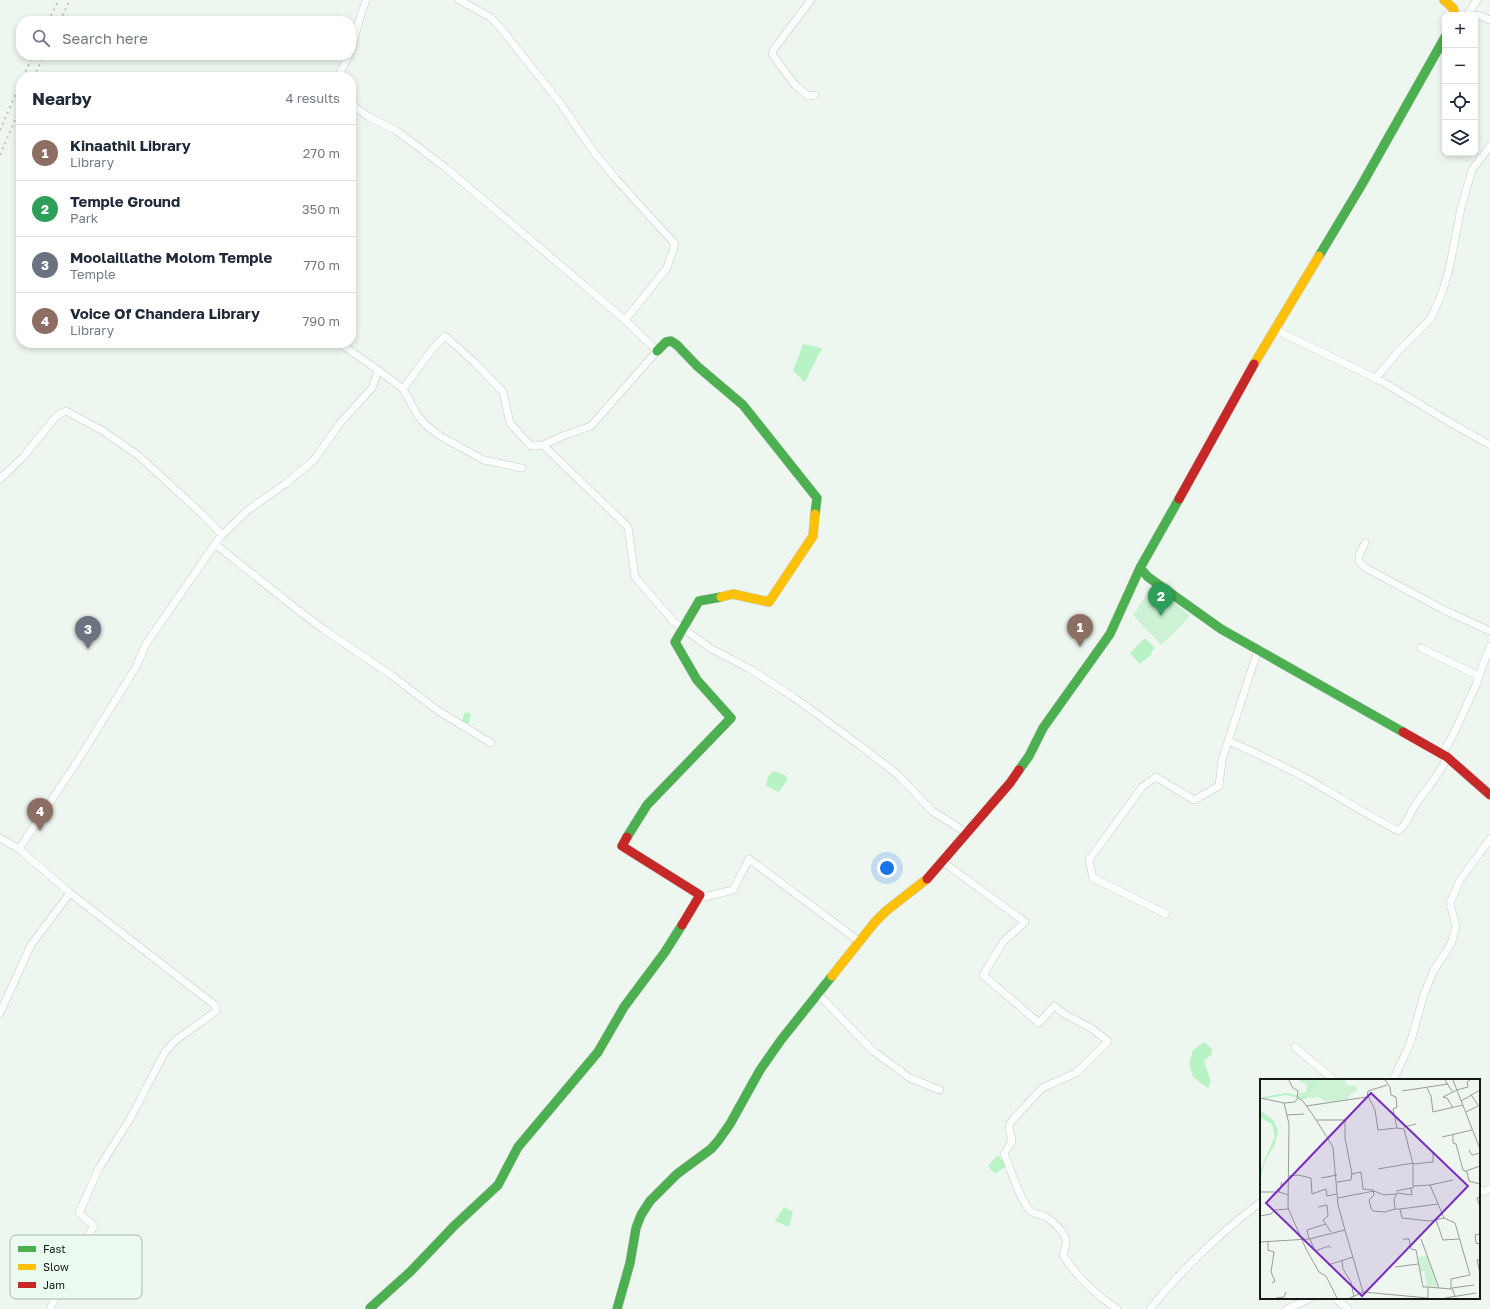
<!DOCTYPE html>
<meta charset="utf-8">
<style>
:root{--surface:#fff;--page:#f6f6f7;--text:#1f2937;--muted:#747a83;--line:#e0e1e3;--accent:#0f766e}
body{margin:0;font-family:"Golos Text",sans-serif;background:var(--page);color:var(--text)}
.controls{position:absolute;right:12px;top:12px;display:grid;overflow:hidden;border-radius:8px;box-shadow:0 2px 6px #0003}
.controls button{width:36px;height:36px;display:grid;place-items:center;padding:0;border:0;border-bottom:1px solid var(--line);background:var(--surface);color:var(--text);font:20px sans-serif}
.you{position:absolute;left:887px;top:868px;width:14px;height:14px;margin:-10px;border:3px solid #fff;border-radius:50%;background:#1a73e8;box-shadow:0 0 0 6px #1a73e833}
.badge{display:grid;place-items:center;width:26px;height:26px;border-radius:50%;background:var(--accent);color:#fff;font-size:13px;font-weight:700}
.pin{position:absolute;translate:-50% -33px;filter:drop-shadow(0 1px 2px #0008)}
.pin::after{content:'';position:absolute;top:21px;width:14px;height:12px;background:inherit;clip-path:polygon(0 0,100% 0,50% 100%)}
.list{margin:0;padding:0;list-style:none}
h2{display:flex;justify-content:space-between;align-items:center;height:52px;margin:0;padding:0 16px;font-size:17px}
h2 small{font-size:13px;font-weight:400;color:var(--muted)}
.list li{display:grid;grid-template-columns:26px 1fr auto;gap:12px;align-items:center;box-sizing:border-box;height:56px;padding:0 16px;border-top:1px solid var(--line)}
.list b{display:block;font-size:15px;white-space:nowrap}
.list p{margin:0;font-size:13px;white-space:nowrap;color:var(--muted)}
.list em{font-size:13px;font-style:normal;color:var(--muted)}
.icon{flex:none;width:22px;height:22px;fill:none;stroke:currentColor;stroke-width:2;stroke-linecap:round;stroke-linejoin:round}
.map{position:relative;flex:none;width:1490px;height:1309px;overflow:hidden}
.search{position:absolute;background:var(--surface);box-shadow:0 2px 6px #0003;left:16px;top:16px;width:340px;height:44px;display:flex;align-items:center;gap:10px;box-sizing:border-box;padding:0 14px;border-radius:16px;color:var(--muted);font-size:15px}
.panel{position:absolute;background:var(--surface);box-shadow:0 2px 6px #0003;left:16px;top:72px;width:340px;height:276px;border-radius:16px}
.map>svg:first-child{display:block}
.green{fill:#ccf1d4}
.water{fill:#b7f3c5}
.lines{fill:none;stroke-linecap:round;stroke-linejoin:round}
.street-casing{stroke:#c7cdc8;stroke-width:8}
.fast-casing{stroke:#c7cdc8;stroke-width:10}
.slow-casing{stroke:#c7cdc8;stroke-width:10}
.jam-casing{stroke:#c7cdc8;stroke-width:10}
.street{stroke:#fcfefd;stroke-width:7}
.fast{stroke:#4caf50;stroke-width:9}
.slow{stroke:#ffc107;stroke-width:9}
.jam{stroke:#c62828;stroke-width:9}
.rail{stroke:#bec0bf;stroke-width:2;stroke-dasharray:2 4;stroke-linecap:butt}
.inset-river{fill:none;stroke:#b7f3c5;stroke-width:2}
.inset-road{fill:none;stroke:#979e98;stroke-width:1}
.view{fill:#7b2cbf;fill-opacity:0.15;stroke:#7b2cbf;stroke-width:2}
.inset-edge{fill:none;stroke:#141915;stroke-width:2}
.key{fill:#ebfaee;stroke:#aab6ad;stroke-width:1}
.key-label{font-size:11px;fill:#141915}
</style>
<div class="map">
<svg width="1490" height="1309" viewBox="0 0 1490 1309">
<rect width="100%" height="100%" fill="#eef6f0"/>
<path class="green" d="M1152 587 1172 600 1190 616 1175 632 1161 645 1133 615Z"/>
<path class="water" d="M803 344 822 348 805 382 793 371Z
M1145 638 1155 648 1151 652 1152 654 1140 664 1130 653Z
M465 712 471 714 469 723 461 724Z
M774 771 785 775 788 779 779 792 766 786 768 776Z
M1204 1042 1212 1049 1211 1055 1204 1061 1211 1082 1208 1088 1193 1077 1189 1064 1193 1050Z
M998 1155 1006 1166 995 1174 988 1166Z
M784 1207 793 1212 789 1227 775 1221Z"/>
<g class="lines">
<defs>
<path id="street" d="M811 0 774 49 772 54 795 85 808 96 815 95
M1467 15 1477 0
M1475 15 1481 16 1490 20
M351 51 359 21 366 0
M338 77 349 55
M351 104 369 117 397 131 446 168 625 320
M1274 329 1383 382 1456 426 1490 445
M378 370 403 389 433 348 445 336 474 362 503 392 510 423 531 446 543 445 563 436 591 426 657 351 625 320 667 268 675 244 616 179 593 151 561 104 499 26 490 17 459 0
M1375 379 1396 354 1431 318 1442 293 1449 270 1461 208 1472 170 1490 146
M403 389 418 416 426 425 440 436 484 460 522 468
M543 445 628 527 635 577 673 621 710 648 750 669 792 696 858 744 898 775 932 811 967 833
M0 479 23 457 54 419 60 414 66 411 103 431 139 456 203 515 222 535
M1365 543 1359 555V561L1364 567 1444 610 1490 631
M215 544 294 607 323 629 391 675 437 710 491 743
M1421 648 1479 676
M1229 741C1256 753 1284 766 1311 781 1340 798 1368 815 1398 831 1407 825 1408 816 1414 807 1425 790 1439 776 1447 757
M1442 755 1456 729 1476 685 1490 646
M0 838 19 849
M943 862 1025 922 1003 942 983 975 1039 1023 1054 1006 1066 1015 1091 1028 1108 1041 1076 1073 1042 1088 1010 1123 1009 1127 1012 1141 1004 1154C1012 1171 1016 1190 1026 1205 1032 1216 1037 1212 1046 1217 1053 1221 1064 1232 1066 1240 1067 1245 1064 1251 1063 1255 1077 1277 1095 1294 1117 1309
M697 899 733 890 749 859 860 942
M1166 914 1093 878 1089 860 1142 787 1156 777 1194 800 1219 786 1222 760 1258 650
M818 994 873 1051 910 1078 940 1090
M0 1013 31 945 70 893 19 849 77 762 136 667 146 644 215 544 222 535 248 510 285 484 313 461 341 422 372 388 378 370 345 347 341 343
M1295 1047 1334 1080
M1393 1080 1410 1044 1424 994 1434 970 1451 944 1456 926 1450 903 1460 880 1490 839
M1479 1189 1484 1192 1490 1188
M1335 1298 1348 1309
M50 1309 76 1254 94 1226 79 1213 99 1168 131 1117 165 1052 176 1040 216 1011V1006L70 893
M1150 1309C1182 1269 1220 1233 1261 1202
M1287 1309 1311 1298"/>
<path id="fast" d="M1319 256 1361 186 1445 37
M657 351 666 342 671 341 677 345 697 366 743 405 817 498 815 514
M1179 499 1140 568 1148 577 1221 629 1403 732
M1019 770 1029 756 1043 728 1110 634 1140 568
M627 837 647 805 731 718 697 680 675 642 699 601 721 597
M372 1309 370 1308 410 1272 454 1226 498 1185 518 1147 598 1052 624 1007 665 952 682 925
M617 1309 630 1263 636 1228 641 1215 650 1201 677 1174 711 1149 718 1141 730 1124 760 1070 781 1040 832 976"/>
<path id="slow" d="M1444 0 1453 8 1455 15
M1254 364 1319 256
M721 597 733 594 769 602 813 536 815 514
M832 976 875 922 886 911 927 879"/>
<path id="jam" d="M1179 499 1254 364
M1403 732 1447 757 1490 795
M627 837 622 846 700 895 682 925
M927 879 1010 783 1019 770"/>
</defs>
<use href="#street" class="street-casing"/>
<use href="#fast" class="fast-casing"/>
<use href="#slow" class="slow-casing"/>
<use href="#jam" class="jam-casing"/>
<use href="#street" class="street"/>
<use href="#fast" class="fast"/>
<use href="#slow" class="slow"/>
<use href="#jam" class="jam"/>
<path class="rail" d="M48 21 59 0
M60 21 70 0
M23 77 33 55
M34 77 44 55
M0 130 21 82
M0 155 21 106"/>
</g>
<g transform="translate(1260 1079)">
<rect width="220" height="220" fill="#eef6f0"/>
<path d="M39 1H85L86 6 96 7 98 11 90 15 88 20 67 23 58 18 43 20 39 19V14L46 13 47 7ZM167 177 178 208 167 207 164 192 160 193 158 178Z" fill="#ccf1d4"/>
<path d="M1 32 14 42 18 52 15 65 4 84 0 104 1 89 15 57 12 45 0 38Z" fill="#b7f3c5"/>
<path class="inset-river" d="M3 19 26 15 44 19 55 1"/>
<path class="inset-road" d="M29 1 32 8 38 12 37 19 42 21 53 36 73 68 78 126 85 151M125 1 130 8 131 16 136 18 137 28 133 30 137 49 144 50 153 85V107L170 106 184 139 195 144 210 196 191 200V210L168 208V219M185 1 192 12M193 1 220 70M167 9 171 17 173 33 203 26M197 11 208 8 207 3 210 1M142 12 188 5M211 16 218 26M108 17 115 31 118 51 137 49M0 19 24 24M37 20 35 23 24 24 29 45 28 129 46 170 59 193 66 197 77 219M201 22 220 11M46 27 107 18 108 12 127 6M193 29 187 19 183 18 197 11M206 33 220 26M27 36 44 35M57 41H85V59L92 95 101 93 103 110 113 111 114 116 109 121 111 129 113 132 125 133 135 130M144 48 156 45M193 55V64L196 65 203 91 207 93 209 102 220 105M182 58 212 51M209 71 212 76 220 74M153 85 173 83V72M118 90 153 84M206 92 220 87M29 97 38 96 51 99 52 115 66 110 67 117 77 115M61 99 77 96M22 103 19 113 29 116M77 103 91 101 92 94M170 106 193 101M154 108 151 109 152 116 137 114 134 120 135 130H140L142 139 170 142 184 139M136 112 151 109M0 113H19M220 118 217 119 220 128M78 119 114 112 124 116 136 115M58 128 67 126 68 137 63 141 71 153M140 130 178 125M0 137 11 135 15 131 29 130M176 141 183 161 200 160M220 155 215 156 216 164 220 165M49 160 47 151 66 145M50 160 55 172 69 167 71 169M143 160H149L151 170 156 171 163 208H168M161 160 179 209M0 163 49 160 85 151 103 213 168 219M8 163V171L14 173 11 193 15 202 12 204M82 181 83 190 91 203 94 218M220 181H217L220 194M68 186 93 178M135 188 158 185M195 217 192 209 214 206M16 219 24 218 26 213M90 219 103 213M185 219 216 214"/>
<path class="view" d="M111 14 208 107 102 217 6 124Z"/>
<rect width="220" height="220" class="inset-edge"/>
</g>
<rect x="10" y="1235" width="132" height="64" rx="6" class="key"/>
<rect x="18" y="1246" width="18" height="6" fill="#4caf50"/>
<rect x="18" y="1264" width="18" height="6" fill="#ffc107"/>
<rect x="18" y="1282" width="18" height="6" fill="#c62828"/>
<g class="key-label">
<text x="43" y="1253">Fast</text>
<text x="43" y="1271">Slow</text>
<text x="43" y="1289">Jam</text>
</g>
</svg>
<div class="controls">
<button>+</button>
<button>−</button>
<button><svg class="icon" aria-label="locate" viewBox="0 0 24 24"><circle cx="12" cy="12" r="6"/><path d="M12 2v4M12 18v4M2 12h4M18 12h4"/></svg></button>
<button><svg class="icon" aria-label="layers" viewBox="0 0 24 24"><path d="M12 4l9 5-9 5-9-5zM3 14l9 5 9-5"/></svg></button>
</div>
<div class="you"></div>
<div class="pin badge" style="left:1080px;top:647px;background:#8d6e63">1</div>
<div class="pin badge" style="left:1161px;top:616px;background:#2e9e5b">2</div>
<div class="pin badge" style="left:88px;top:649px;background:#6b7280">3</div>
<div class="pin badge" style="left:40px;top:831px;background:#8d6e63">4</div>
<div class="search"><svg class="icon" aria-label="search" viewBox="0 0 24 24"><circle cx="10" cy="10" r="6"/><path d="M15 15l6 6"/></svg>Search here</div>
<section class="panel">
<h2>Nearby<small>4 results</small></h2>
<ul class="list">
<li><span class="badge" style="background:#8d6e63">1</span><div><b>Kinaathil Library</b><p>Library</p></div><em>270 m</em></li>
<li><span class="badge" style="background:#2e9e5b">2</span><div><b>Temple Ground</b><p>Park</p></div><em>350 m</em></li>
<li><span class="badge" style="background:#6b7280">3</span><div><b>Moolaillathe Molom Temple</b><p>Temple</p></div><em>770 m</em></li>
<li><span class="badge" style="background:#8d6e63">4</span><div><b>Voice Of Chandera Library</b><p>Library</p></div><em>790 m</em></li>
</ul>
</section>
</div>
